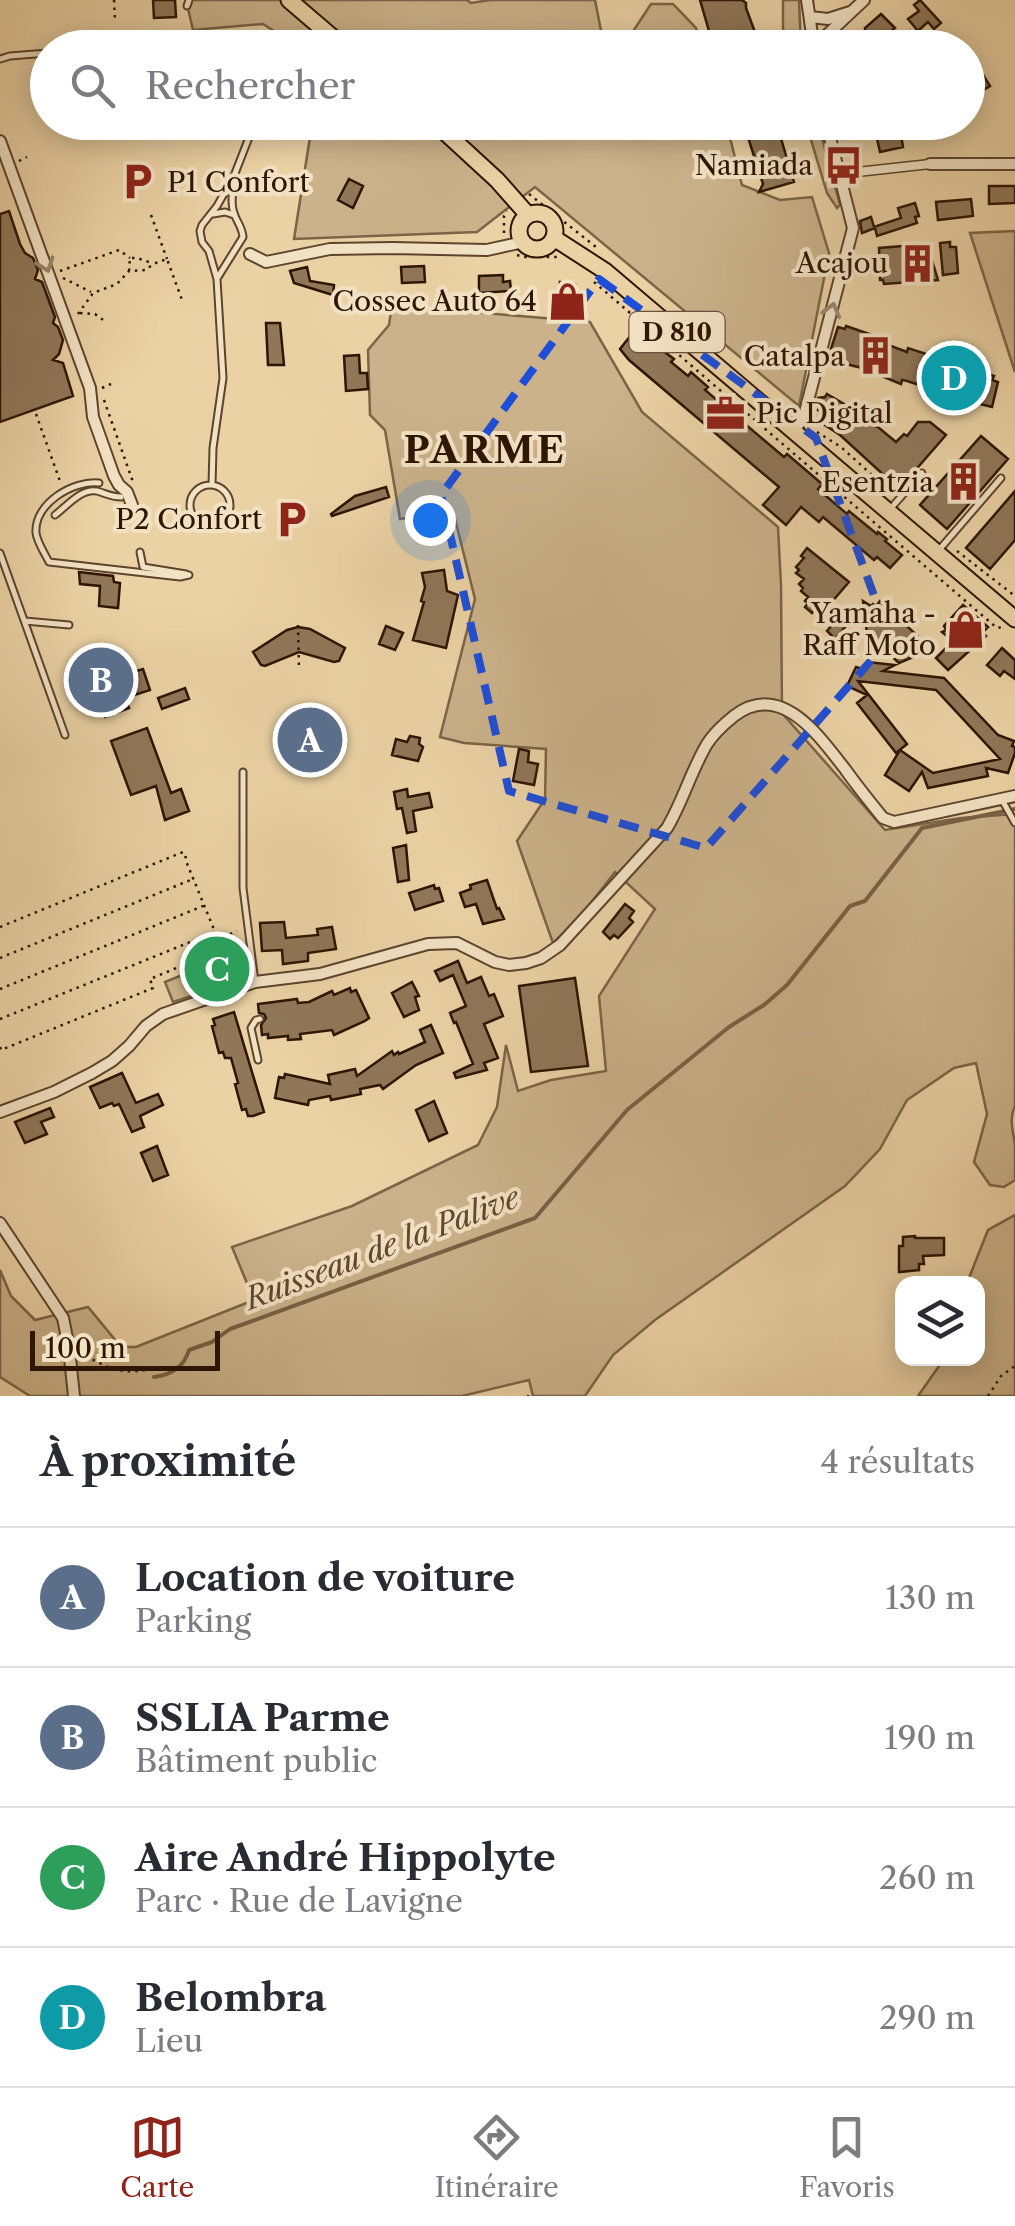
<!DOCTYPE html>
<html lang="fr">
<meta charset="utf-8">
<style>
:root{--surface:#fff;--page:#f7f7f7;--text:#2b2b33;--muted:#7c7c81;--line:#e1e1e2;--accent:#8f2418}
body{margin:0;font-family:"Libre Caslon Text",serif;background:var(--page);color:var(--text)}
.controls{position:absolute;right:30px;bottom:30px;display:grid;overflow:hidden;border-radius:20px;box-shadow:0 5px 25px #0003}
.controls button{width:90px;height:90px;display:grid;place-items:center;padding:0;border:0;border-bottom:2px solid var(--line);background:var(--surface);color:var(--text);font:50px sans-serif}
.scale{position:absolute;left:30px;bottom:25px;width:190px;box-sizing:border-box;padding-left:10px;border:5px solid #2e1504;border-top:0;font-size:28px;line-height:35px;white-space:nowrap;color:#2e1504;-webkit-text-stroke:8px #f2e2c4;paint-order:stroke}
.you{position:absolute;left:430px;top:520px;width:35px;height:35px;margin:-25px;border:8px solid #fff;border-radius:50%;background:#1a73e8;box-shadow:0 0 0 15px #1a73e833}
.badge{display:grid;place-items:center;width:65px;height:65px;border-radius:50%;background:var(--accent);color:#fff;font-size:32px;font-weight:700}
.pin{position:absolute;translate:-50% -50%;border:5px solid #fff;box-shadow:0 2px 10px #0006}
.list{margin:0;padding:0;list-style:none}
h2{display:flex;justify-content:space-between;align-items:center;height:130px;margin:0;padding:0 40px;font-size:42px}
h2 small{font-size:32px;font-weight:400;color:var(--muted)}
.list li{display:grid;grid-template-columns:65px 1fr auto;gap:30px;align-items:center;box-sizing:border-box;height:140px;padding:0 40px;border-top:2px solid var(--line)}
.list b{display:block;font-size:38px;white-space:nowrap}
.list p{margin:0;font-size:32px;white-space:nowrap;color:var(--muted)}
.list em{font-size:32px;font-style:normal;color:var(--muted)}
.icon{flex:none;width:55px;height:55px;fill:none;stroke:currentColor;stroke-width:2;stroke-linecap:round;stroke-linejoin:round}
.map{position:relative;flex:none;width:1015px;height:1396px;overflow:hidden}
.search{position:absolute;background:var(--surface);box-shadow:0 5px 25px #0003;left:30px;right:30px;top:30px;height:110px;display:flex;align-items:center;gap:25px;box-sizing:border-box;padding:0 35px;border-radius:55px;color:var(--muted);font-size:38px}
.sheet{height:690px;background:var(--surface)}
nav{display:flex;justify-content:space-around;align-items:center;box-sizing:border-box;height:140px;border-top:2px solid var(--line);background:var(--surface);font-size:28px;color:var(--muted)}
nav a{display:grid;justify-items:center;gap:5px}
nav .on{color:var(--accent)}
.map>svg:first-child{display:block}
.green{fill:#cbb28a;stroke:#7c6447;stroke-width:2.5}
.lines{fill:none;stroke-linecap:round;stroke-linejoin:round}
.stream{stroke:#796044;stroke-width:4}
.building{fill:#907758;stroke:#2e1504;stroke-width:2.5}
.service-casing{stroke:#5d442c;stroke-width:9}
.pedestrian-casing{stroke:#5d442c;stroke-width:11}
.minor-casing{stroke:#5d442c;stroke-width:14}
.primary-casing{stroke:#2e1504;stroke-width:19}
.path{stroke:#2e1504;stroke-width:2.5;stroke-dasharray:2.5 5;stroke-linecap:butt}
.service{stroke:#f2e2c4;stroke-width:5}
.pedestrian{stroke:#f2e2c4;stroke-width:8}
.minor{stroke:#f2e2c4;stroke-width:10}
.primary{stroke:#ebd2a5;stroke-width:15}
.oneway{stroke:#9a866e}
.marked{fill:none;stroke:#1d4ed8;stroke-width:8;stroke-dasharray:20 12;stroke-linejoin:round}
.labels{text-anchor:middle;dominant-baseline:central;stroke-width:8;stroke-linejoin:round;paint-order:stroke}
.shield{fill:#f2e2c4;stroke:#69523e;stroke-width:2.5}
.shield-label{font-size:25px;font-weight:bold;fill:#2e1504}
.poi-label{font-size:28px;fill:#2e1504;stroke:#f2e2c4;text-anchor:end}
.water-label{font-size:30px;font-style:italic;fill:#60472e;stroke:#f2e2c4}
.district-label{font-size:38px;font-weight:bold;letter-spacing:2.5px;fill:#2e1504;stroke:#f2e2c4}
</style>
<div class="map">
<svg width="1015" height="1396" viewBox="0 0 1015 1396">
<rect width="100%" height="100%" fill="#ebd2a5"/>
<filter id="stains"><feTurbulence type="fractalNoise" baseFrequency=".002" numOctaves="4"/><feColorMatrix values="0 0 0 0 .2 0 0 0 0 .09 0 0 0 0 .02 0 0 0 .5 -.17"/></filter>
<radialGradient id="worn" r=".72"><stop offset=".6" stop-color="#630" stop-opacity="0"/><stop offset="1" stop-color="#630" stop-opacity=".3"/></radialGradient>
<path class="green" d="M186 0H467L471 3 490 0H595L603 41 632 33 651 4H673L696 28 702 47H290L280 35 263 24 193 30Z
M783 0H799L801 47H787L783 28Z
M726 122 742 185 780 200 812 197 829 253 799 406 535 187 477 232 294 239 310 137 305 123Z
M806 123H818L840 205 837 208 827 193Z
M1015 231V372L970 233Z
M392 305 590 322 642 412 778 527 781 585 782 713 885 830 961 818 1015 814V1106C1008 1121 1014 1132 1015 1146 1015 1157 1015 1169 1015 1180L1004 1187 990 1185 974 1162 987 1114 976 1063 954 1068 907 1100 880 1149 845 1186 655 1320 613 1355 585 1396H533L529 1380 462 1396H30L0 1377V1270L11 1296 35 1320 88 1307 121 1347H136L254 1300 232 1247 352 1206 478 1145 497 1107 506 1045 518 1091 551 1080 606 1071 599 996 655 909 615 872 579 918 553 943 517 841 545 799 546 749 464 743 440 737 475 599 453 511 400 519 385 430 370 415 368 350 389 325Z
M232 955 240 980 173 1002 165 982Z
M1015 1215V1396H918L944 1359 978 1358V1284L967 1283 988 1230Z"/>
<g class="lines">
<path class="stream" d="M154 1377C171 1375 184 1367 189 1350L212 1342 230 1329 535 1218 627 1110 729 1027 764 1005 787 985 850 906 865 901 922 828 1015 809"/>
</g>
<path class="building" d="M153 0H175L176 17 154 18Z
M700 0H742L746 3V8L755 32 758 48H714Z
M920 0 941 23 934 29 928 22 918 31 908 19 919 11 914 5Z
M881 14 895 28 876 44 865 32V28Z
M974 60 990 86 968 99V64Z
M747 122H776L794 182 759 192 763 184 745 128Z
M891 127 893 136 901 135 903 147 880 152 875 130Z
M349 179 363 186 353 208 338 200Z
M989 186H1015V203L989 204Z
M971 199 973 216 938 220 936 202Z
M915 203 919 216 915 217 917 223 877 236 875 228 862 233 860 221 871 217 874 227 901 218 898 208Z
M9 211 20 244 25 253 33 258 38 270 35 279 42 282 55 317 53 323 58 327 63 340 59 354 53 360 63 363 73 396 0 422V214Z
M950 242V247H956L958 273 943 275 940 243Z
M927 244 938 280 884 284 883 280H880L879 248Z
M424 266 425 282 402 283 401 267Z
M307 267 310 281 334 285 333 295 294 283 290 271Z
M503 275V282L510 281 511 291 479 293V276Z
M560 282 575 284 574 299H582V313H558Z
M266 323H280L284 365H268Z
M846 326 884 339 883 343 907 352 908 348 994 376 992 380 998 382 992 407 972 402 971 406 925 391 926 387 907 381 902 380 901 384 862 368 842 363 843 359 829 355 838 327 845 329Z
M635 330 674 359 671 362 688 376 691 372 708 387 705 390 784 457 787 454 822 484 818 489 847 514 849 511 877 534 878 532 887 539 885 541 902 555 890 568 877 557 874 560 823 517 819 522 801 507 786 525 763 505 779 487 629 360 620 349Z
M359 355 360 373H367L368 389 346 391 344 356Z
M827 394 844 404 837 416H865V423L878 427 896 442 904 434 907 436 918 422H930L946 435 899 489 840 435 823 424 828 417 818 410 820 406 816 404 818 398 825 397Z
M981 436 1008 459 947 529 920 505Z
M386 487 389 497 332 516 331 514 355 496Z
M1015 491V540L990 569 966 548Z
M807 548 849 582 830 604 851 620 835 639 827 631 833 624 815 609 812 613 805 607 808 603 805 601 808 597 801 591 803 588 799 584 804 579 796 573 799 570 796 567 804 558 801 556Z
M444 570 447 591 458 595 446 648 413 640 424 602 421 601 425 587 422 573Z
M79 572 113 576 114 582 120 583 118 608 99 606 100 586 80 584Z
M863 601 871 606 873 604 876 606 880 601 922 640 916 647 923 653 899 663 867 634Z
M963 605 988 627 982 633 986 636 948 670 936 658 953 641 942 632 946 630 944 626Z
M386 626 403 633 395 650 379 644Z
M298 627 310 629 345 648 339 661 334 662 299 652 265 666 261 665 253 652 287 630Z
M100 645 114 678 143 669 150 690 125 698 129 708 105 717 99 702 96 703 83 667 87 666 82 652Z
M1002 648 1015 660V679L1004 671 1000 676 987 665Z
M867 662 895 665 883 671 944 678 998 735 1014 741 1012 746 1015 747V753L1008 773 986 768 988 776 928 788 922 772 909 791 885 775 900 750 933 773 1000 759 936 690 858 681 907 744 896 753 857 703 867 695 847 686 856 667 863 669Z
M185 688 189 699 162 709 158 698Z
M147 728 171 793 181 789 189 811 165 820 156 786 131 795 111 741Z
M410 736 420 738 419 744 423 747 418 761 392 755 396 739 407 742Z
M519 749 529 751 528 762 538 764 534 785 513 781Z
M407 789 408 797 429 793 432 807 413 811 416 831 407 833 402 808 397 809 394 792Z
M406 845 409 880 398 882 393 848Z
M487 880 497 909 499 908 504 919 483 924 476 904 465 907 460 893 471 889 470 885Z
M434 885 435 889 439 888 443 901 415 910 409 893Z
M625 904 634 911 629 918 633 922 618 938 614 935 610 939 603 932Z
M284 922 286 938 318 935 317 929 332 927 336 949 308 953V961L283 964 282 950 262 951 260 923Z
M458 961 467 983 481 977 489 996 494 994 503 1016 484 1024 498 1058 484 1063 487 1070 456 1078 454 1073 473 1064 456 1022 454 1023 450 1013 466 1006 453 975 440 981 435 971Z
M575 978 588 1066 531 1072 519 986Z
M412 982 419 996 415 997 419 1010 404 1017 392 993Z
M350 988 351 992 356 990 369 1018 365 1021 334 1035 332 1030 300 1034 301 1039 288 1040V1036L268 1038V1034L262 1035 261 1025 266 1018 264 1014 259 1013 258 1004 297 999 298 1003 309 1002 332 991 334 995Z
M234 1012 264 1112 253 1116H248L246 1109 242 1110 235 1084 238 1083 231 1058H225L223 1052 219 1053 212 1026 215 1025 213 1019Z
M431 1025 443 1053 416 1065 383 1089 380 1085 360 1089 361 1094 331 1100 330 1096 309 1100 308 1105 275 1098 279 1077 284 1078 285 1074 330 1084 328 1075 355 1069 357 1076 392 1051 394 1055 398 1052 399 1054 425 1042 420 1030Z
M122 1073 136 1103 158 1094 163 1105 140 1116 144 1127 132 1132 119 1104 114 1106 112 1103 100 1108 90 1087Z
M434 1101 447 1133 429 1141 416 1110Z
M50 1108 54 1117 41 1122 47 1134 25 1143 15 1122Z
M157 1146 168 1175 153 1181 141 1153Z
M915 1236V1238H944V1255L923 1256 924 1264H919V1270L899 1272V1246H903V1237Z"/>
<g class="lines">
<defs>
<path id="service" d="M187 6 189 0
M114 48 248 43 258 48
M0 59 10 56 48 53
M213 214 225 212 234 215
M218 277 243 237C242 226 237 223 234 213 230 203 233 190 234 179
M99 483C74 480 34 503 36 533 37 542 45 554 49 562L180 577 189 575
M190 505a20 20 0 1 1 40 0a20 20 0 1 1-40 0Z
M212 485 213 448 223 378 217 279 209 251 202 242 200 231 202 225 217 206 234 176 255 122
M891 508 922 473
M55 515C67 506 81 488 97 491 107 494 111 497 121 497
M939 550 1001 478
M140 552 143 567 186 574
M0 553 65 735
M25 621 69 625
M243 772V888L255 982
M1002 800 1015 823
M258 1060 251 1028 256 1020 260 1019"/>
<path id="pedestrian" d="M839 174 930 164"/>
<path id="minor" d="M807 0 814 48
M810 17 828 19 850 12
M814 47 864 0
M0 141 90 388 93 417 114 476 119 485 127 492 132 505
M930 164H1015
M250 254 266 262 330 249 392 248 487 250 523 242
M793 433 804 416 853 228 826 122
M0 1112 54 1092 92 1073 112 1061 129 1046 146 1026 163 1014 255 982 320 974 428 944 457 943 495 962 509 965 526 963 541 958 560 945 667 828C683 801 691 771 707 744 714 733 724 724 734 716 781 680 819 736 845 769 857 786 870 802 883 818L894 822 1015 796
M0 1223 63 1318 69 1348 74 1396"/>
<path id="primary" d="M289 0 345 48
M434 122 497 180 528 215
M519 231a18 18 0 1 1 36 0a18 18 0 1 1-36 0Z
M554 238 605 271 1015 619"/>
</defs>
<use href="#service" class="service-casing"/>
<use href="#pedestrian" class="pedestrian-casing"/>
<use href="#minor" class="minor-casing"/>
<use href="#primary" class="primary-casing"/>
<path class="path" d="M114 0 115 20
M19 161 27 157
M529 194 596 247
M151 215 167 259
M504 233V216L507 211
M517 255 524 257H559
M60 271 119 250 130 258
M129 271 130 258H137L152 263
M63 278 91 292
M594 282 997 628 1003 627
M80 313 95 314 106 322
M78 314 93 293 117 284 129 271 146 270 153 264 167 259 182 300
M102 388 111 384
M104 400 133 482
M36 414 61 484
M817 432 841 447 892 493
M957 551 1015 596
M298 625 299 669
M0 927 183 852
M223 937 237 931
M0 958 193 879
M0 989 203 906
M0 1019 215 932
M0 1047 1 1050 153 988 150 979 222 949 186 861 185 851
M79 1353C105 1365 116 1375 146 1370
M528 1395V1396
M988 1396 1001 1376 1015 1366"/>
<use href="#service" class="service"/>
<use href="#pedestrian" class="pedestrian"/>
<use href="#minor" class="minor"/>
<use href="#primary" class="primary"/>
</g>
<defs><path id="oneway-chevron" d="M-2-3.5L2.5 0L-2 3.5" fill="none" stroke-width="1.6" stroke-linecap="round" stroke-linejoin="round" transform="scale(2.5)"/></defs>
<g class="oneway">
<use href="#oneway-chevron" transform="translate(46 265) rotate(70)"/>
<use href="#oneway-chevron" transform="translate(832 310) rotate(-75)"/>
</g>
<path class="marked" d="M599 279 816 438 890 639 706 848 509 791 441 495Z"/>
<defs>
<symbol id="bus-bare" viewBox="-9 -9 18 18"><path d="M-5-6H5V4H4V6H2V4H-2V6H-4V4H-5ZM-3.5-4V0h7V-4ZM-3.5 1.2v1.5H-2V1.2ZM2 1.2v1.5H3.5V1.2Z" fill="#8f2418" stroke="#f2e2c4" stroke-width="2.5" paint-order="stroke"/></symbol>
<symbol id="parking-bare" viewBox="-9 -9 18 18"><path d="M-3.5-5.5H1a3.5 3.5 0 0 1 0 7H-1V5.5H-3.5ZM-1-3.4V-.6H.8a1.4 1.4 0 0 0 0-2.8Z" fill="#8f2418" stroke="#f2e2c4" stroke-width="2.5" paint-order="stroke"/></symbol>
<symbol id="building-bare" viewBox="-9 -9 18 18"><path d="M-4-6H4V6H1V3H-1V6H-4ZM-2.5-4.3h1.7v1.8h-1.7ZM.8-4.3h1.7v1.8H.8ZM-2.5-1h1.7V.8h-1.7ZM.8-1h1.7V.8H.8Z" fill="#8f2418" stroke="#f2e2c4" stroke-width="2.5" paint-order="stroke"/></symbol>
<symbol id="shop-bare" viewBox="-9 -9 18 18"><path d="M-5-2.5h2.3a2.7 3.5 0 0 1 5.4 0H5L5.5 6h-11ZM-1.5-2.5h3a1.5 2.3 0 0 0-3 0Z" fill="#8f2418" stroke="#f2e2c4" stroke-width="2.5" paint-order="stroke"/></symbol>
<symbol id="office-bare" viewBox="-9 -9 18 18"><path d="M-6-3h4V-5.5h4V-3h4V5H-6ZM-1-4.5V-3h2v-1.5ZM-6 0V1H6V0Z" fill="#8f2418" stroke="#f2e2c4" stroke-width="2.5" paint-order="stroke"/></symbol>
</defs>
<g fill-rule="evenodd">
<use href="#bus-bare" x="816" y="138" width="55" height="55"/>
<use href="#parking-bare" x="110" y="154" width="55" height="55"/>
<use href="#building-bare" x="890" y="236" width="55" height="55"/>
<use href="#shop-bare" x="540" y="274" width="55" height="55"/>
<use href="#building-bare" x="848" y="328" width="55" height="55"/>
<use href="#office-bare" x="698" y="386" width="55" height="55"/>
<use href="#building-bare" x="936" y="454" width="55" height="55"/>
<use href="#parking-bare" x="264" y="492" width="55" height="55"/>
<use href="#shop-bare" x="938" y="602" width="55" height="55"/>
</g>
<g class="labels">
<rect class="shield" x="629.5" y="312" width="95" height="40" rx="8"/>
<g class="shield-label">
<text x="677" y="332">D 810</text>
</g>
<g class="poi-label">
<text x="813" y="165">Namiada</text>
<text x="167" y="182" text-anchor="start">P1 Confort</text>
<text x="888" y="263">Acajou</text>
<text x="537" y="301">Cossec Auto 64</text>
<text x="845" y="356">Catalpa</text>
<text x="756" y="413" text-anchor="start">Pic Digital</text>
<text x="934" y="482">Esentzia</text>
<text x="262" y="519">P2 Confort</text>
<text x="936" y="613">Yamaha -<tspan x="936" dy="32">Raff Moto</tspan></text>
</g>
<g class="water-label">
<text transform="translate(382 1248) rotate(-21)">Ruisseau de la Palive</text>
</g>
<g class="district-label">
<text x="485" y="449">PARME</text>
</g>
</g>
<rect width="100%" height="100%" filter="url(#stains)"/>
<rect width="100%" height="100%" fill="url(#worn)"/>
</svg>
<div class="controls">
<button><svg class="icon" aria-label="layers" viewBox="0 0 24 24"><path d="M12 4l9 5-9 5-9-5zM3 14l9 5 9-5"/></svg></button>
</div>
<div class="scale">100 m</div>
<div class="you"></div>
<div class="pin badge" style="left:310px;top:740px;background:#5c6f8a">A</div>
<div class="pin badge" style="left:101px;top:680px;background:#5c6f8a">B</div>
<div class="pin badge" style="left:217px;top:969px;background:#2e9e5b">C</div>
<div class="pin badge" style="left:954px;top:378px;background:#0f9aa8">D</div>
<div class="search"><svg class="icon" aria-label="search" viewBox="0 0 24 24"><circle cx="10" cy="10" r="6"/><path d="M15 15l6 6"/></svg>Rechercher</div>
</div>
<section class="sheet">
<h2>À proximité<small>4 résultats</small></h2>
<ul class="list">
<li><span class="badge" style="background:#5c6f8a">A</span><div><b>Location de voiture</b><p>Parking</p></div><em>130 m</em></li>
<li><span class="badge" style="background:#5c6f8a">B</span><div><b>SSLIA Parme</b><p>Bâtiment public</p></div><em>190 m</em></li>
<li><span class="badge" style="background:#2e9e5b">C</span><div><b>Aire André Hippolyte</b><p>Parc · Rue de Lavigne</p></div><em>260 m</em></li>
<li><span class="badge" style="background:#0f9aa8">D</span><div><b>Belombra</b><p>Lieu</p></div><em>290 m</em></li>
</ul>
</section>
<nav>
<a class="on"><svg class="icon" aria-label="map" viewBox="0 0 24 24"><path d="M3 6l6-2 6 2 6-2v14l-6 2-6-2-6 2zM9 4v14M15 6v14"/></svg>Carte</a>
<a><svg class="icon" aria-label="directions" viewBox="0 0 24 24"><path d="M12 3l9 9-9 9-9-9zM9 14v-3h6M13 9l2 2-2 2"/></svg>Itinéraire</a>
<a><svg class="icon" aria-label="saved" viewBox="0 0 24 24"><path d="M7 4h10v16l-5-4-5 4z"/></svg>Favoris</a>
</nav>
